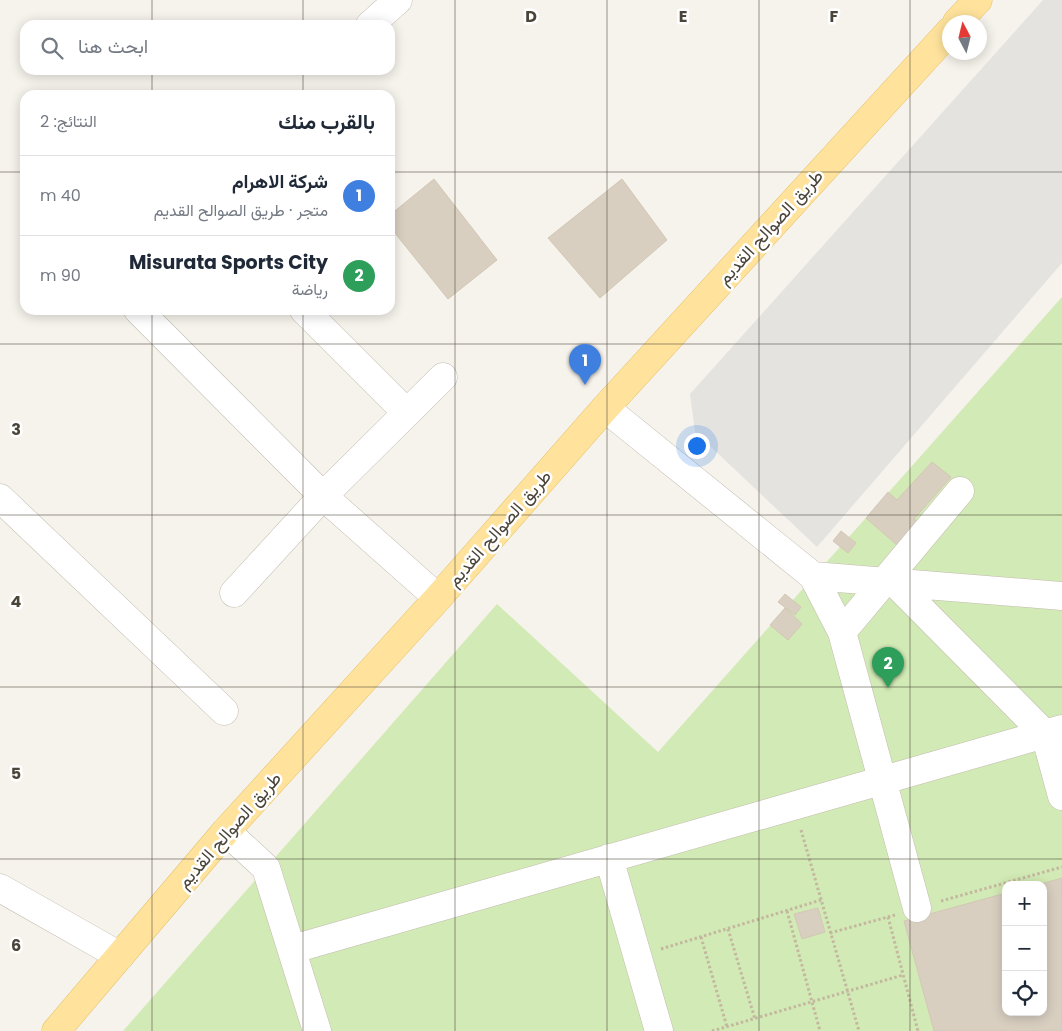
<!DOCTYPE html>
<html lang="ar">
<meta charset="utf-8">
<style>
:root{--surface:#fff;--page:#f2f2f3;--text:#1f2937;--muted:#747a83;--line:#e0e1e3;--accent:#fc3f1d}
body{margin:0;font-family:Poppins,Vazirmatn,sans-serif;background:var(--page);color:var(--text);direction:rtl}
.controls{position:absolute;right:15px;bottom:15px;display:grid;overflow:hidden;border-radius:10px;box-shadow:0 2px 12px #0003}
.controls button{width:45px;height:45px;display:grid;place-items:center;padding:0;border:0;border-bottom:1px solid var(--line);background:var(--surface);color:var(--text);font:25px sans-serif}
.compass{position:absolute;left:942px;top:15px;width:45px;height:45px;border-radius:50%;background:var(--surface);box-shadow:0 2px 12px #0003;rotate:353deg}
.you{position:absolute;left:696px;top:445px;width:18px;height:18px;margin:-12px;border:4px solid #fff;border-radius:50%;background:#1a73e8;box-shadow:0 0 0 8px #1a73e833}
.badge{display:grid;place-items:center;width:32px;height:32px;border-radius:50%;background:var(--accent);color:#fff;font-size:16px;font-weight:700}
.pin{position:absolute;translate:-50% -41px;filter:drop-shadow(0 1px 2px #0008)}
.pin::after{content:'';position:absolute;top:26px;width:18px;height:15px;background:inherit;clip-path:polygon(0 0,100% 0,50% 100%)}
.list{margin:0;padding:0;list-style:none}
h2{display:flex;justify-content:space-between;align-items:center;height:65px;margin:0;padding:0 20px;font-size:21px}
h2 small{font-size:16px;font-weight:400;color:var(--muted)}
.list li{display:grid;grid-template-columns:32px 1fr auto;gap:15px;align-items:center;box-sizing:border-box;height:80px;padding:0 20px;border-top:1px solid var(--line)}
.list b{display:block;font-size:19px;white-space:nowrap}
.list p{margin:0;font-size:16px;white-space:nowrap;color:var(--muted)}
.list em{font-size:16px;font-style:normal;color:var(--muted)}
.icon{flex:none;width:28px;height:28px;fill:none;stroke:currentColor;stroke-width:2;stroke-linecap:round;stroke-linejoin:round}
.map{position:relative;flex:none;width:1062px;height:1031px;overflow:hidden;direction:ltr}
.search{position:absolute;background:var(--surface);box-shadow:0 2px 12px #0003;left:20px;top:20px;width:375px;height:55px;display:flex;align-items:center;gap:12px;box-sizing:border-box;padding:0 18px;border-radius:15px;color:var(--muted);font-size:19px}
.panel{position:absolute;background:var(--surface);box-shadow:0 2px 12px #0003;left:20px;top:90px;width:375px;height:225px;border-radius:15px;direction:rtl}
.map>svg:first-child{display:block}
.green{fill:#d2eab5;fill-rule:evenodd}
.parking{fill:#e5e3e0}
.building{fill:#d8cfc1;stroke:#d3c7b4}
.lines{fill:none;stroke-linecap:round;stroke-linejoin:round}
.minor-casing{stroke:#c2bbae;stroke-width:29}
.major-casing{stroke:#e6c16a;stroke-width:29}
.path{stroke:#c4b79f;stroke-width:3;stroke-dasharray:2.5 2.5;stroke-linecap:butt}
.minor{stroke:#fff;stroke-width:28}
.major{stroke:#ffe39c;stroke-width:28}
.grid{fill:none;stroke:#4b4439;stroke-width:1;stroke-opacity:0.55}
.labels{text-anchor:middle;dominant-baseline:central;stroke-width:5;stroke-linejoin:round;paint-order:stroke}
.street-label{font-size:18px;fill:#4b4439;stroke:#fff}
.grid-label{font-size:16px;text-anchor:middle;font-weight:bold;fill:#4b4439;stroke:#fff;stroke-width:5;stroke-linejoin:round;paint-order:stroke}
</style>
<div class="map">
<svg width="1062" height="1031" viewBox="0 0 1062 1031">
<rect width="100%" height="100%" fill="#f6f3ec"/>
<path class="green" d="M1062 297V1031H123L497 604 658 752ZM1006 885H1043V1012H1006Z"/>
<path class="parking" d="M1043 0H1062V263L817 547 695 432 690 394Z"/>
<path class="building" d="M434 179 497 260 448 299 390 227V215Z
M622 179 667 240 600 298 548 238Z
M932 462 951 477 914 519 919 523 898 546 866 518 888 492 897 500Z
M841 531 856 543 848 553 833 541Z
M785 594 801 607 795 615 778 602Z
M785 608 802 624 788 640 770 625Z
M1062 878V1031H934L904 921 1006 893V1012H1043V885H1037Z
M818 908 825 932 802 939 794 914Z"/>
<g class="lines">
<defs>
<path id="minor" d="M370 25 398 0
M138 310 323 496 438 598
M304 310 407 413
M605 408 813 576 842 632 917 908
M0 498 224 711
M813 576 1062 596
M895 583 1045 734 1062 796
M234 593 323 496 443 377
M842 632 960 491
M226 831 266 868 317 1031
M609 858 659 1031
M0 888 120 956
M293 949 1062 729"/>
<path id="major" d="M957 22 978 0
M56 1031 226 831 438 598 605 408 950 31"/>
</defs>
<use href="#minor" class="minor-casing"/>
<use href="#major" class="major-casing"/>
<path class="path" d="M801 830 859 1031
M941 901 1062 867
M787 911 820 1031
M888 917 918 1031
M728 929 755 1019
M830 933 895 915
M701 937 727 1027
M661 949 821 900
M712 1031 903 975"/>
<use href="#minor" class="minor"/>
<use href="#major" class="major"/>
</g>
<path class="grid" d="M152 0V25M303 0V25M455 0V1031M607 0V1031M759 0V1031M910 0V1031M152 70V95M303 70V95M0 172H25M390 172H1062M152 310V1031M303 310V1031M0 344H1062M0 515H1062M0 687H1062M0 859H1062"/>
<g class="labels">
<g class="street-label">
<text transform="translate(770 227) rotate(-48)">طريق الصوالح القديم</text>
<text transform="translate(499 528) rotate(-49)">طريق الصوالح القديم</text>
<text transform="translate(229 830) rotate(-49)">طريق الصوالح القديم</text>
</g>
</g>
<g class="grid-label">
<text x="531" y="22">D</text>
<text x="683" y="22">E</text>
<text x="834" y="22">F</text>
<text x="16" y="435">3</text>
<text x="16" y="607">4</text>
<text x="16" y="779">5</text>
<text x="16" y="951">6</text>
</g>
</svg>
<div class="controls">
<button>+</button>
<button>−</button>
<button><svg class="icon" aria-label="locate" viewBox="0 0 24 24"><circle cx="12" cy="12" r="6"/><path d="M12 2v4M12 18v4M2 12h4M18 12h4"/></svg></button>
</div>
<svg class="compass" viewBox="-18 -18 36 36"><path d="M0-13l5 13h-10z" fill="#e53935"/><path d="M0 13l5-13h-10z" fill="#747a83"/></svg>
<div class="you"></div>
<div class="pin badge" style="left:585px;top:385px;background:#3f7fe0">1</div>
<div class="pin badge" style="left:888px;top:688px;background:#2e9e5b">2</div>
<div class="search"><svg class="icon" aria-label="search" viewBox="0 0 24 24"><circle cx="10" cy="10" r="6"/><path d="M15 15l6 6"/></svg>ابحث هنا</div>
<section class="panel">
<h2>بالقرب منك<small>النتائج: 2</small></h2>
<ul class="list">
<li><span class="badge" style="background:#3f7fe0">1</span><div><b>شركة الاهرام</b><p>متجر · طريق الصوالح القديم</p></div><em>40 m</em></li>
<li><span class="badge" style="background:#2e9e5b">2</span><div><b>Misurata Sports City</b><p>رياضة</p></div><em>90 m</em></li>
</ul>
</section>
</div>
